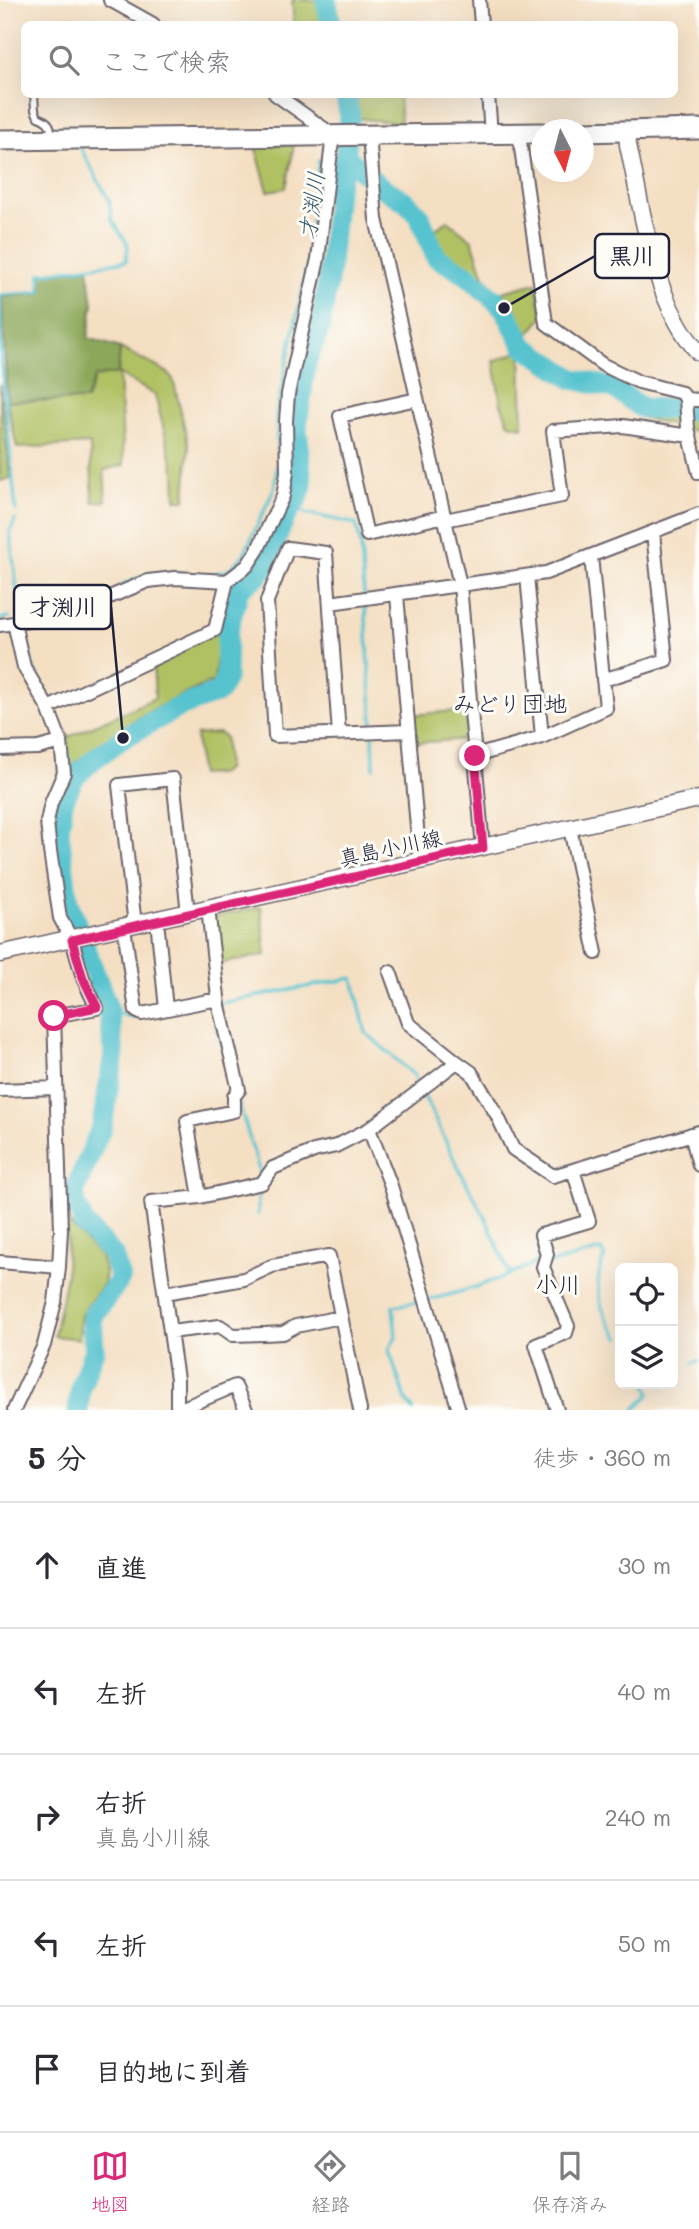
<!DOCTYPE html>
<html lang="ja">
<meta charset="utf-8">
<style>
:root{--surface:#fff;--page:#f2f2f3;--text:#2b2b33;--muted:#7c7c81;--line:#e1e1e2;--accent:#db2777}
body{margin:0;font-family:Mali,"Klee One",sans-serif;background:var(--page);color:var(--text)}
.controls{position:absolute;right:21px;bottom:21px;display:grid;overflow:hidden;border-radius:10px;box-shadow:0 7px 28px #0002}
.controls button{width:63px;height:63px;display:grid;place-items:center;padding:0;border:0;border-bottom:2px solid var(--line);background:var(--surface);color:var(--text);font:35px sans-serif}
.compass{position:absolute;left:531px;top:119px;width:63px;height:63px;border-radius:50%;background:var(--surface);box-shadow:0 7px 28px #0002;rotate:174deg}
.stop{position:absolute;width:21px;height:21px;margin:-16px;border:5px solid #db2777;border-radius:50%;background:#fff}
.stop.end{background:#db2777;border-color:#fff;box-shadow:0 2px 7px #0008}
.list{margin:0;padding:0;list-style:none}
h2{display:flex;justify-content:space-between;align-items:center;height:91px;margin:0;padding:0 28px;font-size:30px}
h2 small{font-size:23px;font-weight:400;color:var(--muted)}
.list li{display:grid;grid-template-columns:46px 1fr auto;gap:21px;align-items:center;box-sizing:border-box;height:126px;padding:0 28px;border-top:2px solid var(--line)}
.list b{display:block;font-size:26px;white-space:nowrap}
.list p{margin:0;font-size:23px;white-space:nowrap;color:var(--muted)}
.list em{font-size:23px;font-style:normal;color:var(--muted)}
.icon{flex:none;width:38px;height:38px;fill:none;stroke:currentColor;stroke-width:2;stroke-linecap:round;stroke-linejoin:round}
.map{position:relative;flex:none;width:699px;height:1410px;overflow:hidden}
.search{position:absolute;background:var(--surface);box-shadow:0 7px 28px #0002;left:21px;right:21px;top:21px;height:77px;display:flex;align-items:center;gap:18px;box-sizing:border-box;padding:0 24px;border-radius:10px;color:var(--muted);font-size:26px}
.sheet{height:721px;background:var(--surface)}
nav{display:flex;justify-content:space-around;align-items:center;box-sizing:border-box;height:98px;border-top:2px solid var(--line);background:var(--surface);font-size:19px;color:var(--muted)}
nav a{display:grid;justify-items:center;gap:4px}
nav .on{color:var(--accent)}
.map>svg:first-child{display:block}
.green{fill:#b0c164;stroke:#697250;stroke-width:2}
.forest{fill:#8ca75a;stroke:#57644a;stroke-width:2}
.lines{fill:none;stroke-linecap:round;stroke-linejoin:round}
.stream{stroke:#57c3cf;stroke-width:3.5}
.river{stroke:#57c3cf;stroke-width:21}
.service-casing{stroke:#6c646b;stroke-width:10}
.minor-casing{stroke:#6c646b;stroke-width:16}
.tertiary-casing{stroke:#6c646b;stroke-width:19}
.primary-casing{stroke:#6c646b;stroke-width:23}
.service{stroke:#fff;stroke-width:6}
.minor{stroke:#fff;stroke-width:12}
.tertiary{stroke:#fff;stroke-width:16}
.primary{stroke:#fff;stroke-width:19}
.route{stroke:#db2777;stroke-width:9}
.labels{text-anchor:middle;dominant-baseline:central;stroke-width:6;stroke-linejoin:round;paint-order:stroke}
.street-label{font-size:21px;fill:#22223b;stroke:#fdfcf7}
.water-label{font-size:23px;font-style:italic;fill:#355a6f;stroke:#fdfcf7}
.neighbourhood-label{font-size:23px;fill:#22223b;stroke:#fdfcf7}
.leader{fill:none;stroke:#22223b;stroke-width:2.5}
.callout-dot{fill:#22223b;stroke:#fdfcf7;stroke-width:2.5}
.callout{fill:#fdfcf7;stroke:#22223b;stroke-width:2.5}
.callout-label{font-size:23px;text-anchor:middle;font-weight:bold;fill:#22223b}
</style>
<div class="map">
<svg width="699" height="1410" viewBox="0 0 699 1410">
<rect width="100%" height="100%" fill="#fdfcf7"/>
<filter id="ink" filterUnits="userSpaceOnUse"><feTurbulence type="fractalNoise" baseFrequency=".0143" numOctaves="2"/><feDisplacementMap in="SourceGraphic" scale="14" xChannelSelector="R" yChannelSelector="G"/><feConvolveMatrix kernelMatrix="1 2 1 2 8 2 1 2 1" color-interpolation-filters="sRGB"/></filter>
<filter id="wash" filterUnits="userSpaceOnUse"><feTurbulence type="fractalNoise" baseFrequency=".00686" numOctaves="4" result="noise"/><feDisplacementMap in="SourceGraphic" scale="28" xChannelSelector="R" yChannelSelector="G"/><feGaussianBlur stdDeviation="1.57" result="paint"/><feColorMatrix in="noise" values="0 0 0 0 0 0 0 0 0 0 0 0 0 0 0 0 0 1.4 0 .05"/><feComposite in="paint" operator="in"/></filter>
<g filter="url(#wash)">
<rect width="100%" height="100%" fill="#f4dfc3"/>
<path class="green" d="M292 0H321L325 24H294Z
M353 95H399L401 123 357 118Z
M255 145H294L286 188 268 191Z
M448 221 472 240 484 276 499 293 536 283 543 317 526 337 509 306 467 271 440 254 431 232Z
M120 348 167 372 173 379 189 446 185 500H176L175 473 155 395 119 374 124 465 104 470 106 501 93 502 90 444 17 448 7 401 86 400 95 376 118 373Z
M521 351 523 427 509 424 501 404 494 361Z
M0 384 10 478 0 481Z
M646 406H699V432L643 418 639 411Z
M220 631 214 681C156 706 115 727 67 770L64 739 155 698 153 662Z
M466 710 468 739 414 743 412 715Z
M219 733 225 737 227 768 220 774 200 775 196 735Z
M261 907 266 955 218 964 212 917Z
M67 1221 100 1256 105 1271 103 1284 81 1315 79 1339 54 1336 66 1275Z"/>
<path class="forest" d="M88 268 93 304 88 338 120 348 118 373 95 377 86 400 7 401 2 297 42 293 41 274Z"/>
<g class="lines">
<path class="stream" d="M0 295 41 292 40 274 126 261 128 245 112 220 109 200 81 149
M0 299 1 362 16 510
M293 505 305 513 356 524 361 545 364 595
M15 520 10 532 20 616 53 611 95 597
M210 574 227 571 243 556 274 489 278 461 276 414 307 268 319 160
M122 585 148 574 185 573
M365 603 373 728
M0 619 9 617
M23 628 33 668 49 698
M373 735 374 768
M68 753 70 765
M221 1003 353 978 366 1033 414 1075 459 1169 487 1221 510 1275
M211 1005 224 1052
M108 1008 127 1016 138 1017
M239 1103 259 1170V1180
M258 1214V1188
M549 1262 553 1263 601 1250 605 1256C591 1284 600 1315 620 1338
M693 1363 699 1361
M673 1370 682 1366
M413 1410 405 1398 389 1350 396 1336 393 1306C449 1298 491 1284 542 1260
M634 1410 650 1394 647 1384"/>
<path class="river" d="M326 0 331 24
M345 156 380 186 406 202 419 215 436 257 467 275 504 308 524 346 573 379 614 388 642 408 699 410
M78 1410 81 1386 94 1350 92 1317 120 1279 113 1255 84 1224 76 1204 74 1192 102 1126 114 1054 108 1008 68 902 59 832 63 802 74 778 93 760 123 738 175 709 219 692 226 678 227 633 240 587 258 576 266 565 285 517 298 498 302 485 297 426 306 363 320 327 329 275 337 191 345 156 350 116 345 94"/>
</g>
</g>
<g filter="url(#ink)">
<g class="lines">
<defs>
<path id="service" d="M34 94 35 110 38 117C49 121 51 125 52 137"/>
<path id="minor" d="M110 0 153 24
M479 0 481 24
M488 94 491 134
M519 134 546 323 603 365 639 382 682 393 686 399 699 400
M369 135 376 219 460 585 483 848
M417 399 340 416 367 535 444 516
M686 399 688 428 699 473
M445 520 562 496 553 431 623 426 683 435 689 433
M527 576 542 737
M397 595 420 862
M330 603 546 573 699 514
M14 623 24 667 48 708 61 742 64 773 51 803 47 822 50 851 60 918 72 940 83 978 97 1008 54 1016 61 1230 59 1267 55 1302 44 1345 14 1410
M0 625 64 616 148 581 175 578 227 581
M603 680 666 660 653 532
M48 708 215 630 227 581 247 566 257 551 283 496 287 473 286 421 288 394 318 259 333 135 275 94
M339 734 326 553 288 548 267 601 275 736 409 731
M0 749 38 748 61 742
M475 756 542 737 606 708 591 556
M570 828 596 953
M157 920 166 1009
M135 925 119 785 173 779 188 913
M124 927 136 1011 142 1014 218 999
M390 972 408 1023 457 1062
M0 1090 56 1088
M369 1129 391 1186 459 1410
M691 1134 699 1165
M200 1197 187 1121 234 1111V1096L239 1090 219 1006 208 908
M0 1262 59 1267
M165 1293 244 1279 272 1266 329 1256 360 1410
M170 1332 220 1326 233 1335 264 1334 283 1333 296 1326 341 1317
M177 1410V1379L151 1202 200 1197 262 1183 273 1168 314 1151 336 1146 369 1129 457 1062 471 1072 497 1115 513 1149 553 1176 699 1132
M178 1410 235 1386 246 1410
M557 1410 536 1345 566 1333 568 1326 543 1267 547 1254 541 1235 589 1221 573 1170"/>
<path id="tertiary" d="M627 130 628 145C643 211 652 301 699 353
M0 954 699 799"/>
<path id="primary" d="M584 132 699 129
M0 140 542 133"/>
</defs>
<use href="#service" class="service-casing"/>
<use href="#minor" class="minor-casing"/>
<use href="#tertiary" class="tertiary-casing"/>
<use href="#primary" class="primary-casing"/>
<use href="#service" class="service"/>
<use href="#minor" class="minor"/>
<use href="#tertiary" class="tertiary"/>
<use href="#primary" class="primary"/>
</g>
</g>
<g class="lines" filter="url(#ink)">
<path class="route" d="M54 1016 97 1007 83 978 72 940 483 848 475 756"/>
</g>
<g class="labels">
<g class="street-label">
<text transform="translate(390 847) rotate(-12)">真島小川線</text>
</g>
<g class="water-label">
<text transform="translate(311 206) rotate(-82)">才渕川</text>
</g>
<g class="neighbourhood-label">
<text x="510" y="703">みどり団地</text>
<text x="558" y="1284">小川</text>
</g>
</g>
<path class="leader" d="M504 308L595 256M123 738L111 607"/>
<g class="callout-dot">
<circle cx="504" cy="308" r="7"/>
<circle cx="123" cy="738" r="7"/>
</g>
<g class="callout">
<rect x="595" y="234" width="74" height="44" rx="7"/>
<rect x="14" y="585" width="97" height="44" rx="7"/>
</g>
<g class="callout-label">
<text x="632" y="264">黒川</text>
<text x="63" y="615">才渕川</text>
</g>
</svg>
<div class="controls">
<button><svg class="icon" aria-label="locate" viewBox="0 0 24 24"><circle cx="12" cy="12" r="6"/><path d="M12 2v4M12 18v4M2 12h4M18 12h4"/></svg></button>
<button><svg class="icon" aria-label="layers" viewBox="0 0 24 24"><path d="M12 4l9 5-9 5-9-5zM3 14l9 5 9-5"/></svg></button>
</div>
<svg class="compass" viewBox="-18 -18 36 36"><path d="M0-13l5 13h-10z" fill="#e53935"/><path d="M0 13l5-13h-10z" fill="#7c7c81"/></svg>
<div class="stop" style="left:54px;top:1016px"></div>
<div class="stop end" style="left:475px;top:756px"></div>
<div class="search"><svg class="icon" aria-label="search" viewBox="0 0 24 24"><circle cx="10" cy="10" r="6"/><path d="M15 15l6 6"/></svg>ここで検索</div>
</div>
<section class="sheet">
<h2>5 分<small>徒歩 · 360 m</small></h2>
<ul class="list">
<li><svg class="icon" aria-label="ahead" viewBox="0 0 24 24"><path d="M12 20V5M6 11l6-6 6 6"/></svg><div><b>直進</b></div><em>30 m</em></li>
<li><svg class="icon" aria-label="left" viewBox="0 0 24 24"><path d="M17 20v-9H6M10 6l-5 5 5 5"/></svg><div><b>左折</b></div><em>40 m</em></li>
<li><svg class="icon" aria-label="right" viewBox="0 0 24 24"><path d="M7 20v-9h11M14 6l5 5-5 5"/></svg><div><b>右折</b><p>真島小川線</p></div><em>240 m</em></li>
<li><svg class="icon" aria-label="left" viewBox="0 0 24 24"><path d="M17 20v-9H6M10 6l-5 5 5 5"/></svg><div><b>左折</b></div><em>50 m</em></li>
<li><svg class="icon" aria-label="arrive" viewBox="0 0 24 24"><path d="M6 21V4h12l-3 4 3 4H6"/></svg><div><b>目的地に到着</b></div></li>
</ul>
</section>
<nav>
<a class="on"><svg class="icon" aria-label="map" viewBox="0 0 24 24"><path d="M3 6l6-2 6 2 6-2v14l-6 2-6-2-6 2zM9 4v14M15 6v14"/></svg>地図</a>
<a><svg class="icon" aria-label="directions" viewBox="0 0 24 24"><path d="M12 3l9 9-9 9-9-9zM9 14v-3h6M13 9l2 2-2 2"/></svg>経路</a>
<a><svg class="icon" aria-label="saved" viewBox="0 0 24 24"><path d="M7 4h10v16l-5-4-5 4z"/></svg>保存済み</a>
</nav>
